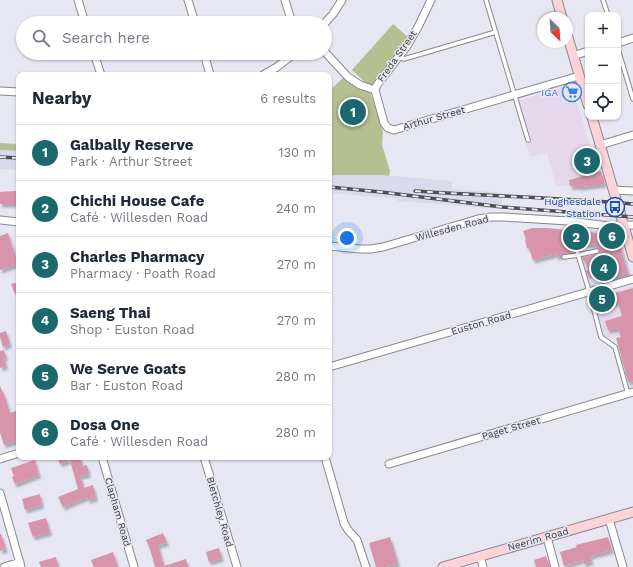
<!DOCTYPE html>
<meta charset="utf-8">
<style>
:root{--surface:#fff;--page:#f6f6f7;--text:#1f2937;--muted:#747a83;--line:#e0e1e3;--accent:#1b696c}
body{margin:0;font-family:"Work Sans",sans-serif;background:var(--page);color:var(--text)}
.controls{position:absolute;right:12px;top:12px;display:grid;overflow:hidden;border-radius:8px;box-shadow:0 1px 3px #0004}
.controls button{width:36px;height:36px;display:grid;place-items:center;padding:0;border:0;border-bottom:1px solid var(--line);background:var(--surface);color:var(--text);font:20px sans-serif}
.compass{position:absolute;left:537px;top:12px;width:36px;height:36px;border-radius:50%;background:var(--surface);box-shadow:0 1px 3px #0004;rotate:155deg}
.you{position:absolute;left:347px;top:238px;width:14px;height:14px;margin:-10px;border:3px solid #fff;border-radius:50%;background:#1a73e8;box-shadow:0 0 0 6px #1a73e833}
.badge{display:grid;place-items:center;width:26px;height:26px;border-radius:50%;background:var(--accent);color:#fff;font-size:13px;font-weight:700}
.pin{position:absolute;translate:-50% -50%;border:2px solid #fff;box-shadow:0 1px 4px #0006}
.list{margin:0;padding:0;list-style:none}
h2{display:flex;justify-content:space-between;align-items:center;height:52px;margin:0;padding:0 16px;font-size:17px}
h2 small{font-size:13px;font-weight:400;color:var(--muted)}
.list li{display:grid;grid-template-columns:26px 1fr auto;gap:12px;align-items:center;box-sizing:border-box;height:56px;padding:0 16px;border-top:1px solid var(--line)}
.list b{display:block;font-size:15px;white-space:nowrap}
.list p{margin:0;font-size:13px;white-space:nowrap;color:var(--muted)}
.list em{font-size:13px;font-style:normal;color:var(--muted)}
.icon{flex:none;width:22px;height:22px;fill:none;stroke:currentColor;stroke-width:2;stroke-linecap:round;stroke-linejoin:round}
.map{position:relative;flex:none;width:633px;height:567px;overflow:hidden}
.search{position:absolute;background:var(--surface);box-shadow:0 1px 3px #0004;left:16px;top:16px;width:316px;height:44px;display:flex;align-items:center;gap:10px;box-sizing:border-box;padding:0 14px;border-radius:22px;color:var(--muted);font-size:15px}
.panel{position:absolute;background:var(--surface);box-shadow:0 1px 3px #0004;left:16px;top:72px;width:316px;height:388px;border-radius:8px}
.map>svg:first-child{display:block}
.commercial{fill:#e6d8ec}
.built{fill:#d9dbec}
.green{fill:#b6bf92}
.building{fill:#d894aa;filter:url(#shadow)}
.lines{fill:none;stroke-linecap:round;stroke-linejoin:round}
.lane-casing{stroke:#878892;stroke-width:5.5}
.street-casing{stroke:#878892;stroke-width:9}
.secondary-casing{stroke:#878892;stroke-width:11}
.lane{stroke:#fff;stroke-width:3.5}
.street{stroke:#fff;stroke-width:7}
.secondary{stroke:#fcd3d7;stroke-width:9}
.rail-casing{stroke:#4e4e53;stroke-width:3.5}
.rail{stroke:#e6e7f2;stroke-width:2;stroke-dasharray:6;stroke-linecap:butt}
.labels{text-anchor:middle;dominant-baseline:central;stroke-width:3;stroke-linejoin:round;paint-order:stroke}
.street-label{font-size:10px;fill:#3b3b3f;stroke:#e6e7f2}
.shop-label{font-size:10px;fill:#366cbe;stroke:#e6e7f2;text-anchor:end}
.transit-label{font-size:10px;fill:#164399;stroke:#e6e7f2;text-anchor:end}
</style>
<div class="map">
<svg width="633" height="567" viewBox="0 0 633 567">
<defs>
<filter id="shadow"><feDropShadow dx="2" dy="3.5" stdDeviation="1" flood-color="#0004"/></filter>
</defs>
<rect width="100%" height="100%" fill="#e6e7f2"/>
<path class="commercial" d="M572 84 602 185 581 187 556 185 547 153 530 157 514 102Z
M571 230 612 231 618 234 622 243 631 275 589 288Z
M633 286V332L603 341 590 298Z"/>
<path class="built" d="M0 150 19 151V170L0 169Z
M329 175H382L452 181V189L503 193 501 209 398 201 397 199 334 193 333 195H329Z"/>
<path class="green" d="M393 24 408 37 392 61 370 87 352 70Z
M343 78 370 92 383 131 382 145 390 171 389 176 382 175H329V91Z
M0 143 19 144V151L0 150Z"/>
<path class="building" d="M595 154 597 162 578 167 576 160Z
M601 171 605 184 581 187 570 186 569 180Z
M14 191H19V204H0V192Z
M532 228H547L567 230 574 252 564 254 557 257 556 254 533 260 529 248H527L525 240 526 239 523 231Z
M574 231 611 234 617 236 628 273 611 278 608 270 588 275 586 271 588 270 586 261 584 262 582 257 598 254 600 252V250L598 248H596L598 245 578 243Z
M8 233 18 264 0 270V236Z
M19 282V303L11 284Z
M633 288V381L628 382 616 338 621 337 618 328 608 330 605 321 622 316 618 302 603 307 601 302 598 303 597 298Z
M6 331 10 344 3 347 0 337V333Z
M4 350 6 357 4 358 6 366 0 368V351Z
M0 386 5 397 10 413 19 410V440L4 445 0 432Z
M57 457H80L83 466 87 465 89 474 80 476 84 488 93 485 96 498 88 500 87 497 63 507 58 497 78 489 70 460 60 464Z
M35 460 39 475 15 484 12 477 14 476 11 468Z
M40 494 42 505 25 510 22 499Z
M46 518 50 532 33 537 28 523Z
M163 533 167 543 158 545 164 566 186 559 188 567H155L150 549 146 540Z
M0 534H1L6 549 0 551Z
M390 537 398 563 385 567H376L369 543Z
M608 537 612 550 590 556 592 561 584 564 583 560 564 566 560 552 577 547 576 545Z
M219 548 222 558 209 562 206 552Z
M113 552 118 567H94L91 560Z
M546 556 550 567H536L534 560Z
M56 557 58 567H41L39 562Z"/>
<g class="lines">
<defs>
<path id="lane" d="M486 0 528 140
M603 0 608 15
M618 49 633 99
M400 56 404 59 496 32
M568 221 589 291 601 337 615 347 628 394
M564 257 578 255 597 251"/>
<path id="street" d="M78 0 85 23
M188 0 195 23
M285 0 292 23
M325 23 333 14 342 0
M618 43 633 38
M325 52 348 77 360 85 375 90
M94 53 101 75
M204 53 210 75
M573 56 588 51
M263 75 277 67 295 53
M375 90 384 123 388 128 394 130 579 76
M375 90 377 85 407 46 418 27 431 0
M0 91 19 92
M600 145 633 135
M613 190 633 191
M0 220 19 222
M329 246 360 249H371L383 247 478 219 491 217H504L568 221 609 226 633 225
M329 367 633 279
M102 457 134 567
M204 457 237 567
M325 457 344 523 348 530 357 540 366 567
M0 459 19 453
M389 464 633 392
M0 493 21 567
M609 519 623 567
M547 537 555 567
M480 556 483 567
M4 567 20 562"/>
<path id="secondary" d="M557 0 562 18
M567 34 588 105
M592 117 633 257
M443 567 633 512"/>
</defs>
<use href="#lane" class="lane-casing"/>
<use href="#street" class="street-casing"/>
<use href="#secondary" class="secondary-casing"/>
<use href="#lane" class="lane"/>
<use href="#street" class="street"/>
<use href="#secondary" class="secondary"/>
<defs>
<path id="rail" d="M0 157 19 158
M329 187 381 192 502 207 633 217
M415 191C487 196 560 198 633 204"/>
</defs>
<use href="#rail" class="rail-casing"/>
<use href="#rail" class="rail"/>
</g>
<defs>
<symbol id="supermarket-ring" viewBox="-11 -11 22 22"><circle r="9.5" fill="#e6e7f2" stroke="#3f7fe0" stroke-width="1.5"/><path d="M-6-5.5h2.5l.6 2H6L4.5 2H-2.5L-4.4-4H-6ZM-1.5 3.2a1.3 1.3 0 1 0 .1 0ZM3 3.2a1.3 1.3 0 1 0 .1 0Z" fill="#3f7fe0"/></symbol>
<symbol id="bus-ring" viewBox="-11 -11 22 22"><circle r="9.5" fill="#e6e7f2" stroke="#1a4fb4" stroke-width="1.5"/><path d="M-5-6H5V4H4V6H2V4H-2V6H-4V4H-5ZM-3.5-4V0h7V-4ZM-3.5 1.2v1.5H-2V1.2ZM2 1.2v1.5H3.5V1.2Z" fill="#1a4fb4"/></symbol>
</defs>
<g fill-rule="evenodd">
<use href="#supermarket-ring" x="561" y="81" width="22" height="22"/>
<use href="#bus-ring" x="604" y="196" width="22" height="22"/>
</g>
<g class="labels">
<g class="street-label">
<text transform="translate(397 56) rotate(-55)">Freda Street</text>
<text transform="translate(434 118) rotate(-16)">Arthur Street</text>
<text transform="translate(452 228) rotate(-15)">Willesden Road</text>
<text transform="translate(481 323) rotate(-16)">Euston Road</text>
<text transform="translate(511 428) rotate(-16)">Paget Street</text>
<text transform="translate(118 512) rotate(74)">Clapham Road</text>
<text transform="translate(220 512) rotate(74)">Bletchley Road</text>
<text transform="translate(538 539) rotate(-16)">Neerim Road</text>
</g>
<g class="shop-label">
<text x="558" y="92">IGA</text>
</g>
<g class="transit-label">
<text x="601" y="201">Hughesdale<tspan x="601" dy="12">Station</tspan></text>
</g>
</g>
</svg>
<div class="controls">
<button>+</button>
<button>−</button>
<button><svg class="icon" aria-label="locate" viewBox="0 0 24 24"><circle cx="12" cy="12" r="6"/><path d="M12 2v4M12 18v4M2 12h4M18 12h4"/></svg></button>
</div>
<svg class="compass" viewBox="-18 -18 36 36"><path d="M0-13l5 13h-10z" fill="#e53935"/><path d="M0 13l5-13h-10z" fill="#747a83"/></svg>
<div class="you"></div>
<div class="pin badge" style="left:353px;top:112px">1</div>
<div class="pin badge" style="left:576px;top:237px">2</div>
<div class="pin badge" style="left:587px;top:161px">3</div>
<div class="pin badge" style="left:604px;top:268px">4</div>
<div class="pin badge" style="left:602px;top:299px">5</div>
<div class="pin badge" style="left:612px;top:236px">6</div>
<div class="search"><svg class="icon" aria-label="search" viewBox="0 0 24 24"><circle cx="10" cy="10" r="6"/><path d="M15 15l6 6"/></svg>Search here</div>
<section class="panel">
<h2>Nearby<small>6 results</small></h2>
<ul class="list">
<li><span class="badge">1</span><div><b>Galbally Reserve</b><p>Park · Arthur Street</p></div><em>130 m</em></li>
<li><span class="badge">2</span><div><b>Chichi House Cafe</b><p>Café · Willesden Road</p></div><em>240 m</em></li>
<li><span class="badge">3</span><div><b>Charles Pharmacy</b><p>Pharmacy · Poath Road</p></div><em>270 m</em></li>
<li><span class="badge">4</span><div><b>Saeng Thai</b><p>Shop · Euston Road</p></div><em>270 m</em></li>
<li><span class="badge">5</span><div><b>We Serve Goats</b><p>Bar · Euston Road</p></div><em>280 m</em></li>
<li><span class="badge">6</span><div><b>Dosa One</b><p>Café · Willesden Road</p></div><em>280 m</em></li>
</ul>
</section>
</div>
